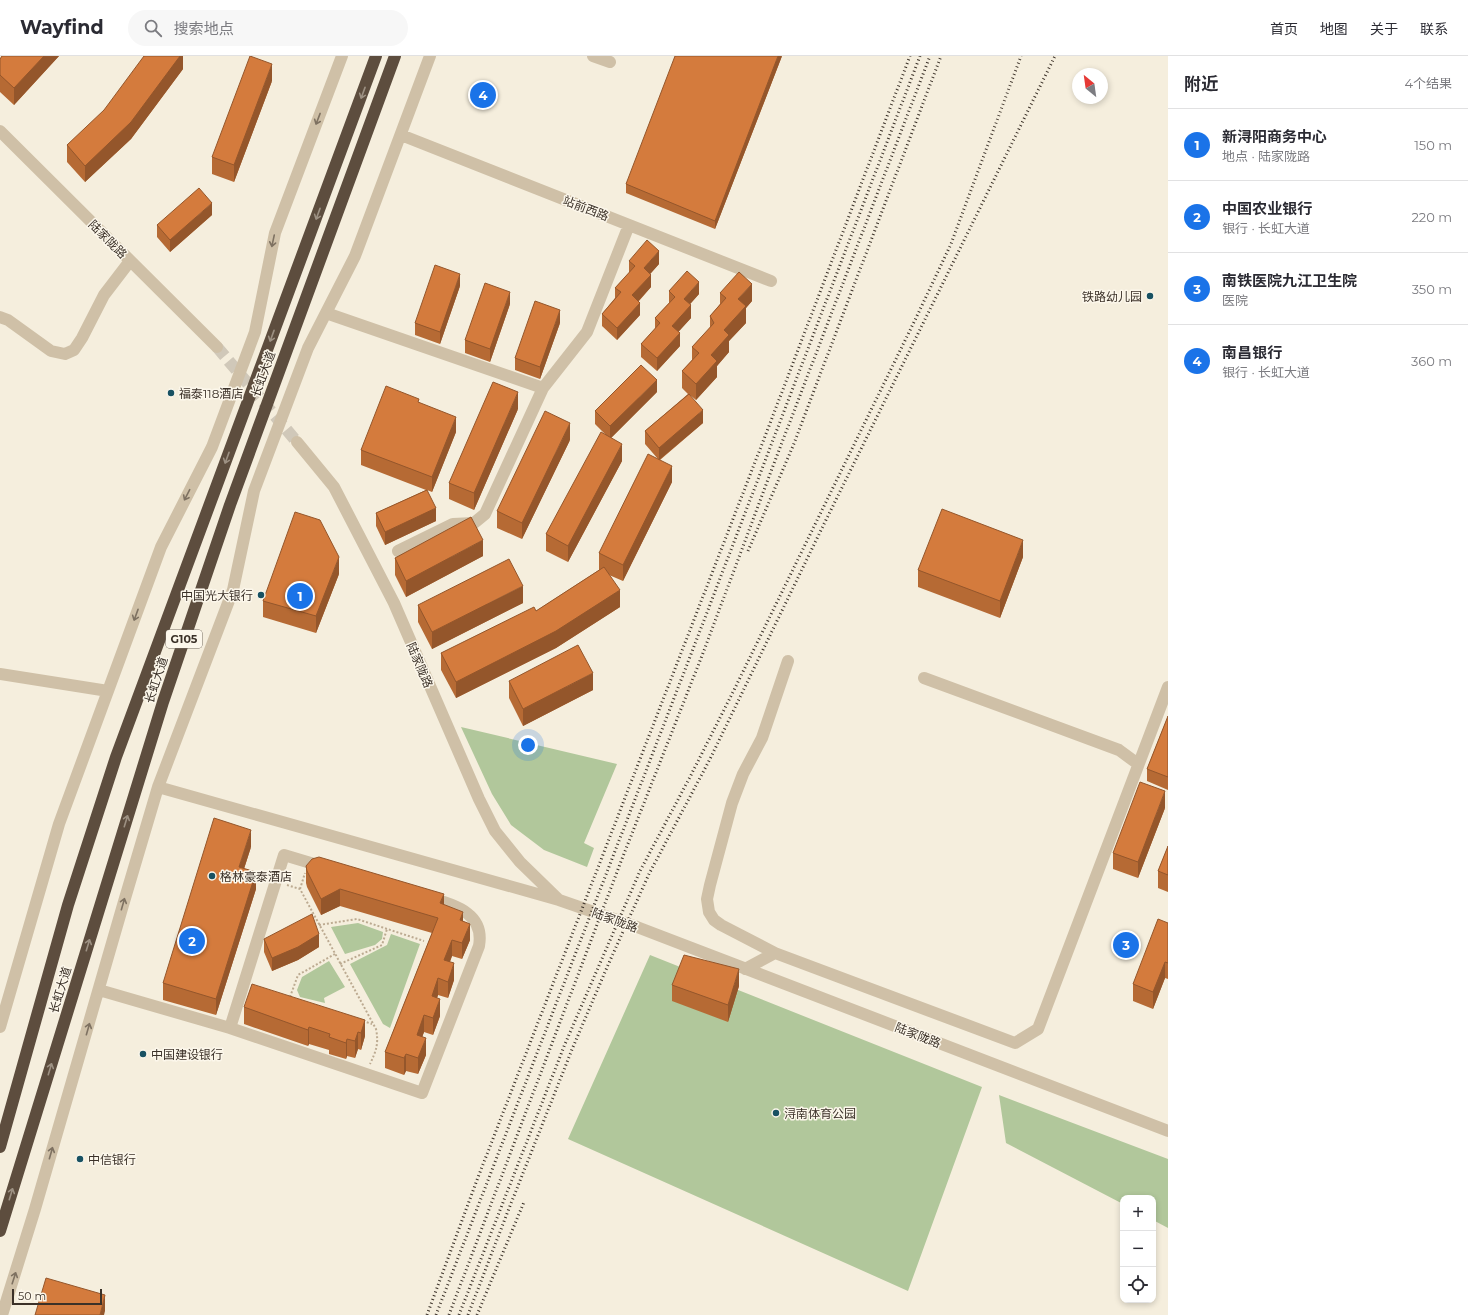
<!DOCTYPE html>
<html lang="zh">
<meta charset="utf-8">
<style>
:root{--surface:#fff;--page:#f7f7f7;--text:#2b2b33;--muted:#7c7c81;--line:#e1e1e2;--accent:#1a73e8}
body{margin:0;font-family:Montserrat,"Noto Sans SC",sans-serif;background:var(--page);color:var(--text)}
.controls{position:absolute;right:12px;bottom:12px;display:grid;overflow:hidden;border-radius:8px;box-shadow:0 2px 6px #0003}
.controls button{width:36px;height:36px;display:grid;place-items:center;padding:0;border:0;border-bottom:1px solid var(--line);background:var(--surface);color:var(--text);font:20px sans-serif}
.compass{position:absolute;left:1072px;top:12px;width:36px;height:36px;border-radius:50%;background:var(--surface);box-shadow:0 2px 6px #0003;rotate:331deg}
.scale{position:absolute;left:12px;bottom:10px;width:90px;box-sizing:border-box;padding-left:4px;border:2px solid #3b3128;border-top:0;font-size:11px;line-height:14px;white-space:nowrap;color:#3b3128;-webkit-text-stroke:3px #fcf7eb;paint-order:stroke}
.you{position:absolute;left:528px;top:689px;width:14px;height:14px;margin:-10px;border:3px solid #fff;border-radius:50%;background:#1a73e8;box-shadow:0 0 0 6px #1a73e833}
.badge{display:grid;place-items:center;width:26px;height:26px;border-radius:50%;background:var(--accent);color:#fff;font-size:13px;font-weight:700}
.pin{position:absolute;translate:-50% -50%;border:2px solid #fff;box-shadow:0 1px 4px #0006}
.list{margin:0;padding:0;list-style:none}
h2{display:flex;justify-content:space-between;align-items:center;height:52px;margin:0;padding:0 16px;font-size:17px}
h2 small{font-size:13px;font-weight:400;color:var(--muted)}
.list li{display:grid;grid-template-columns:26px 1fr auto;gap:12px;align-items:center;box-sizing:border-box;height:72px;padding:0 16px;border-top:1px solid var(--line)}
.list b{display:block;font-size:15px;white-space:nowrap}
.list p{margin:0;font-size:13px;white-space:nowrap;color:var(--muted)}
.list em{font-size:13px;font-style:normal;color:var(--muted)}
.icon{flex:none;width:22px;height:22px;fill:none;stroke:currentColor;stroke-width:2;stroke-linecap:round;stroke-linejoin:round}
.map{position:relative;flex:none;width:1168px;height:1259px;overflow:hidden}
header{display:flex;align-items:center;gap:24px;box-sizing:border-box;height:56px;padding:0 20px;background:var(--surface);border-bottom:1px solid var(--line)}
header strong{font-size:19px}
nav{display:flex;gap:22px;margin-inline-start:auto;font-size:14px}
.search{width:280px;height:36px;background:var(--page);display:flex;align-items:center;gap:10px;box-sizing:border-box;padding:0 14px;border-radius:22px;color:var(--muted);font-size:15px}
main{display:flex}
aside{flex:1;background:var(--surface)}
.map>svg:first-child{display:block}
.green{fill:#b1c79b}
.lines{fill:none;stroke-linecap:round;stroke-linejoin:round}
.minor-tunnel{stroke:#d0c8b9;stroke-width:12;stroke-dasharray:12 6;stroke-linecap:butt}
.path{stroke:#bcaa91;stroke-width:2;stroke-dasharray:2 2;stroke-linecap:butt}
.minor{stroke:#cfc0a7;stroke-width:12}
.highway{stroke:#5d4d3e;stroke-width:12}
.rail{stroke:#3b3128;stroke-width:3;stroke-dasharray:1 3;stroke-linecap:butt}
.wall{fill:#b66a34}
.shaded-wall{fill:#94562b}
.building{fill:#d47b3d;stroke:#94562b}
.oneway{stroke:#9d9183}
.oneway2{stroke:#7e7161}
.poi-dot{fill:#185162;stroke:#fcf7eb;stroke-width:1.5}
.labels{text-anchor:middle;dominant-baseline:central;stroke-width:3;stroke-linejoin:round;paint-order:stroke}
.shield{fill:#fcf7eb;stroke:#756c62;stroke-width:1}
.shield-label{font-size:11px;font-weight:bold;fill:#3b3128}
.street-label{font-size:12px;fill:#3b3128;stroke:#fcf7eb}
.poi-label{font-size:12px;fill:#3b3128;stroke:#fcf7eb;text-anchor:start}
</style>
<header>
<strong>Wayfind</strong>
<div class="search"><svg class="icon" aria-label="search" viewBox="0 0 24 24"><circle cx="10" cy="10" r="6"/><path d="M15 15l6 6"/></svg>搜索地点</div>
<nav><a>首页</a><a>地图</a><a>关于</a><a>联系</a></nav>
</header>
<main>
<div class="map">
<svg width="1168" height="1259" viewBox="0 0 1168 1259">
<rect width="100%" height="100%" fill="#f5eedd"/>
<path class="green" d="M461 671 617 708 584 787 594 792 587 811 544 794 511 769 492 738Z
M358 867 383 876 382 883 375 889 345 898 331 871Z
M391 878 420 888 390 972 383 968 350 908 387 889Z
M650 899 982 1031 908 1235 568 1083Z
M329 905 345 931 324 942 325 947 300 941 297 934 302 921Z
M999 1039 1168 1103V1172L1153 1164V1142H1123V1148L1006 1087Z"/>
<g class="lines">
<path class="minor-tunnel" d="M217 291 297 386"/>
<path class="path" d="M287 829 300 833 376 973C379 988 376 995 370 1008
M300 833 305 817
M319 869 357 863 424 885
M340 908 382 889 387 873
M290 941 298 919 335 898
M363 965 372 968"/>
<path class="minor" d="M593 0 610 6
M0 75 217 291
M401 79 771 225
M326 257 543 332
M0 261 8 264 51 295 65 298 74 294 82 282 104 239 130 205
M297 386 334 431 394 547 479 743 495 775 520 806 558 843
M398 495 453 468 474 467 485 458 543 332 587 276 629 169
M788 605 762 682 743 718 732 747 710 829 707 843 709 856 714 864 721 869 775 897 1015 987 1038 973 1168 631
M0 618 108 635
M924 622 1119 694 1138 708
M158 731 559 844 637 871 1168 1075
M745 913 775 897
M99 934 230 972 422 1037 479 890C485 856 453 849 428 841
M0 971 59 768 161 491 212 391 255 276 275 177 342 0
M230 972 284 799 324 811
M2 1259 35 1153 123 849 158 731 233 534 254 435 308 292 355 200 430 0"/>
<path class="highway" d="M0 1091 68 849 116 701 376 0
M0 1175 163 646 230 449 395 0"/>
<path class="rail" d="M748 495 793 390 941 0
M427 1259 477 1124 769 370 910 0
M436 1259 698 580 920 0
M449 1259 620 808 705 592 773 410 930 0
M459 1259 565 988 640 815 690 721 734 634 916 262 951 188 1021 0
M468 1259 508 1155 573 991 608 909 649 818 710 703 824 468 1055 0
M477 1259 524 1146"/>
</g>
<path class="wall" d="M2 0H59L14 49 0 36V3Z
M183 0V13L131 83 85 126 67 106V89Z
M782 0 715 173 626 137V128Z
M272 25 234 126 212 118V101Z
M212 159 170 196 157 181V169Z
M629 205 659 208 650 218 651 231 639 245 640 259 617 284 602 270V258L615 242V232L629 217Z
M460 230 440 288 415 279V267Z
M669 235 699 238 690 248 691 262 678 276 680 290 657 315 641 301V288L655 273V262L669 247Z
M720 237 752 245 746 252V267L729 285V296L717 310V321L696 344 690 339 703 367 660 404 672 426 623 525 609 519 620 551 556 592 456 642 441 614V597L536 555 599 514V497L658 403 645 388V375L688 338 682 332V315L692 304V291L710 272V260L720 248Z
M510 248 490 306 465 297V284Z
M560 267 540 323 515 314V302Z
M657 336 611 382 622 405 568 506 546 495V478L606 379 595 368V355Z
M419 346 456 376 432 436 427 434 436 465 385 489 376 470V457L426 434 361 409V394Z
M518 353 474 454 449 443V427Z
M570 384 522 483 497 472V455Z
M483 500 406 541 395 519V502Z
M1023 501 1000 562 918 531V514Z
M339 518 316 577 263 561V545Z
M523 547 432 593 418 566V549Z
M509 625 593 634 523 670 509 642Z
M1168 660V734L1147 725V713Z
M1165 752 1138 822 1113 813V797Z
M1168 790V836L1158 832V815Z
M251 791 244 813 256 833 216 959 163 944V927Z
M306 810 444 849 463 865 470 884 462 903 452 900 450 906 454 924 448 942 438 939 437 942 440 960 433 979 424 976 422 981 426 999 418 1018 406 1015 404 1019 385 1012V996L432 877 340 850 321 859 307 831 306 827Z
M1168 867V923L1165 922 1153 953 1133 945V928Z
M264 883 319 891 298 904 272 915 264 896Z
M672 929 739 930 728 966 672 945Z
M244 951 365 964V980L361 994 358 993 355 1002 347 1000 346 1003 329 998V994L309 988 308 990 244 968Z"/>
<path class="shaded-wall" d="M44 0H59L14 49V32Z
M180 0H183V13L131 83 85 126V110Z
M778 0H782L715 173V165Z
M272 8V25L234 126V109Z
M212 147V159L170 196V184Z
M659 195V208L644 225V212Z
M460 218V230L440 288V276Z
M651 219V231L632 252V239Z
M699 226V238L684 255V243Z
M752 228V245L746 252V267L729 285V296L717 310V321L696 344V328L724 274 738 243Z
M510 236V248L490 306V293Z
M640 247V259L617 284V272Z
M691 249V262L672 283V270Z
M560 254V267L540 323V311Z
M680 277V290L657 315V302Z
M657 324V336L610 383V370Z
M518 336V353L474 454V437Z
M703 354V367L659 404V392Z
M456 361V376L432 436V421Z
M570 367V384L522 483V467Z
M622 388V405L568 506V490Z
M672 410V426L623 525V509Z
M436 452V465L385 489V476Z
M483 484V500L406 541V525Z
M1023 484V501L1000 562V545Z
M339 501V518L316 577V560Z
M523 530V547L432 593V576Z
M620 534V551L556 592 456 642V626Z
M593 617V634L523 670V653Z
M1165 735V752L1138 822V806Z
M251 774V791L239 828V811Z
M256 816V833L216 959V943Z
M340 833V850L321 859V843Z
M444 838V854L440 847Z
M463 856V873L460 864Z
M470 868V884L462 903V887Z
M319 878V891L298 904 272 915V902Z
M452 884V900L444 920V904Z
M1165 906V922L1153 953V936Z
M454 907V924L448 942V926Z
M739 913V930L728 966V949Z
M438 922V939L432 957V940Z
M440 943V960L433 979V962Z
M424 959V976L417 996V979Z
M365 964V980L361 994V977Z
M309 971V988L308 990V974Z
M358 976V993L355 1002V985Z
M426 982V999L418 1018V1002Z
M347 983V1000L346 1003V987Z
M406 998V1015L404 1019V1002Z
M105 1239V1255L104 1259H100Z"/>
<path class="building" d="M2 0H44L14 32 0 19V3Z
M144 0H180L131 66 85 110 67 89 104 54Z
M250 0 272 8 234 109 212 101Z
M675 0H778L715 165 626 128Z
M199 132 212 147 170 184 157 169Z
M647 184 659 195 644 212 651 219 632 239 640 247 617 272 602 258 621 236 615 232 635 210 629 205Z
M435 209 460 218 440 276 415 267Z
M687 215 699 226 684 243 691 249 672 270 680 277 657 302 641 288 660 267 655 262 675 241 669 235Z
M739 216 752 228 738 243 746 250 724 274 729 279 711 299 717 305 696 328 682 315 699 297 692 291 714 267 710 260 726 242 720 237Z
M485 227 510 236 490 293 465 284Z
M535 245 560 254 540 311 515 302Z
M641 309 657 324 610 370 595 355Z
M493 326 518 336 474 437 449 427Z
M386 330 419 343 418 346 456 361 432 421 361 394Z
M689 338 703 354 659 392 645 375Z
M545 355 570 367 522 467 497 455Z
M601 376 622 388 568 490 546 478Z
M648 398 672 410 623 509 599 497Z
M427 434 436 452 385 476 376 457Z
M942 453 1023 484 1000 545 918 514Z
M295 456 320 464 339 501 316 560 263 545Z
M471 461 483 484 406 525 395 502Z
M509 503 523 530 432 576 418 549Z
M604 511 620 534 556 575 456 626 441 597 534 551 536 555Z
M578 589 593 617 523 653 509 625Z
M1168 660V721L1147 713Z
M1140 726 1165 735 1138 806 1113 797Z
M214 762 251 774 239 811 256 816 216 943 163 927Z
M1168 790V819L1158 815Z
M319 801 444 838 440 847 463 856 460 864 470 868 462 887 452 884 444 904 454 907 448 926 438 922 432 940 440 943 433 962 424 959 417 979 426 982 418 1002 406 998 404 1002 385 996 438 862 340 833 321 843 307 815 306 810 312 803Z
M312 858 319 878 298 891 272 902 264 883Z
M1158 863 1168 867V907L1165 906 1153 936 1133 928Z
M684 899 739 913 728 949 672 929Z
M252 928 365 964 361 977 358 976 355 985 347 983 346 987 329 981 330 978 309 971 308 974 244 951Z
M46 1222 105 1239 100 1259H35Z"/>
<defs><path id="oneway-shaft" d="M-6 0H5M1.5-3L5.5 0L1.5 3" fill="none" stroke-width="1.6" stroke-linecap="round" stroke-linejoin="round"/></defs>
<g class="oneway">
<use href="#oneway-shaft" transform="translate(363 37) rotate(110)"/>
<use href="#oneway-shaft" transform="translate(318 158) rotate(110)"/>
<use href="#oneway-shaft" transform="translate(272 280) rotate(110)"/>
<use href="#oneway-shaft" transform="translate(227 402) rotate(110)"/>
<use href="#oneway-shaft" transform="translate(126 765) rotate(-73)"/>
<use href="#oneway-shaft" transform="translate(88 889) rotate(-73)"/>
<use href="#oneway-shaft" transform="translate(50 1013) rotate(-73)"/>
<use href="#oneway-shaft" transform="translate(11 1138) rotate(-73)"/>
</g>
<g class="oneway2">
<use href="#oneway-shaft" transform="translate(318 63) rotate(111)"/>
<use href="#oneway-shaft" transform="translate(273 185) rotate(102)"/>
<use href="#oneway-shaft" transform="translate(187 439) rotate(117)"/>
<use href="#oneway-shaft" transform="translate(136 559) rotate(110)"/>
<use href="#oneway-shaft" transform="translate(123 848) rotate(-74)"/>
<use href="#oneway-shaft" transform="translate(88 973) rotate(-74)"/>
<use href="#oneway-shaft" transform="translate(51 1097) rotate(-74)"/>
<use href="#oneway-shaft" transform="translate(14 1222) rotate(-72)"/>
</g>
<g class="poi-dot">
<circle cx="1150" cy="240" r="4"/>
<circle cx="171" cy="337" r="4"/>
<circle cx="261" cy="539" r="4"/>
<circle cx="212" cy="820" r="4"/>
<circle cx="143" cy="998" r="4"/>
<circle cx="776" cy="1057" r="4"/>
<circle cx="80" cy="1103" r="4"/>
</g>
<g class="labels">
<rect class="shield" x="166" y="574" width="36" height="18" rx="3"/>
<g class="shield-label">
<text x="184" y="583">G105</text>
</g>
<g class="street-label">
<text transform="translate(586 152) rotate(21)">站前西路</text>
<text transform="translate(108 183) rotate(45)">陆家陇路</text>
<text transform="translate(263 318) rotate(-70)">长虹大道</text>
<text transform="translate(420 609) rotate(67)">陆家陇路</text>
<text transform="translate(156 624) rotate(-72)">长虹大道</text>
<text transform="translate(615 864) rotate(20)">陆家陇路</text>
<text transform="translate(60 934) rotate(-73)">长虹大道</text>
<text transform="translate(918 979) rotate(21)">陆家陇路</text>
</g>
<g class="poi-label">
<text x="1142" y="240" text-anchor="end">铁路幼儿园</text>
<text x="179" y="337">福泰118酒店</text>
<text x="253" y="539" text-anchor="end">中国光大银行</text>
<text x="220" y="820">格林豪泰酒店</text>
<text x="151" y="998">中国建设银行</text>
<text x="784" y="1057">浔南体育公园</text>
<text x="88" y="1103">中信银行</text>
</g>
</g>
</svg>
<div class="controls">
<button>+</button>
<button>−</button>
<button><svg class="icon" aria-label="locate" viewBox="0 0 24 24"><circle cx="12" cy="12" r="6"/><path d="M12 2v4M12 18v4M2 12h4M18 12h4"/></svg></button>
</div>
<svg class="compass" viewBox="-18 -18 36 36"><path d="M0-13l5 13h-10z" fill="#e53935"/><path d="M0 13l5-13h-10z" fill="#7c7c81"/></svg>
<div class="scale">50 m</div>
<div class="you"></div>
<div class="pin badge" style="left:300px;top:540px">1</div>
<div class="pin badge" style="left:192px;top:885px">2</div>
<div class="pin badge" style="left:1126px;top:889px">3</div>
<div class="pin badge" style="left:483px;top:39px">4</div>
</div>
<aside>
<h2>附近<small>4个结果</small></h2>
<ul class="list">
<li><span class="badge">1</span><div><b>新浔阳商务中心</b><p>地点 · 陆家陇路</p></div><em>150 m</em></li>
<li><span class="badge">2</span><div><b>中国农业银行</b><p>银行 · 长虹大道</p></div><em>220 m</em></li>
<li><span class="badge">3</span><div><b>南铁医院九江卫生院</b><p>医院</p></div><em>350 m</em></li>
<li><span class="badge">4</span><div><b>南昌银行</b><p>银行 · 长虹大道</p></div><em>360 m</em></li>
</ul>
</aside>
</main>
